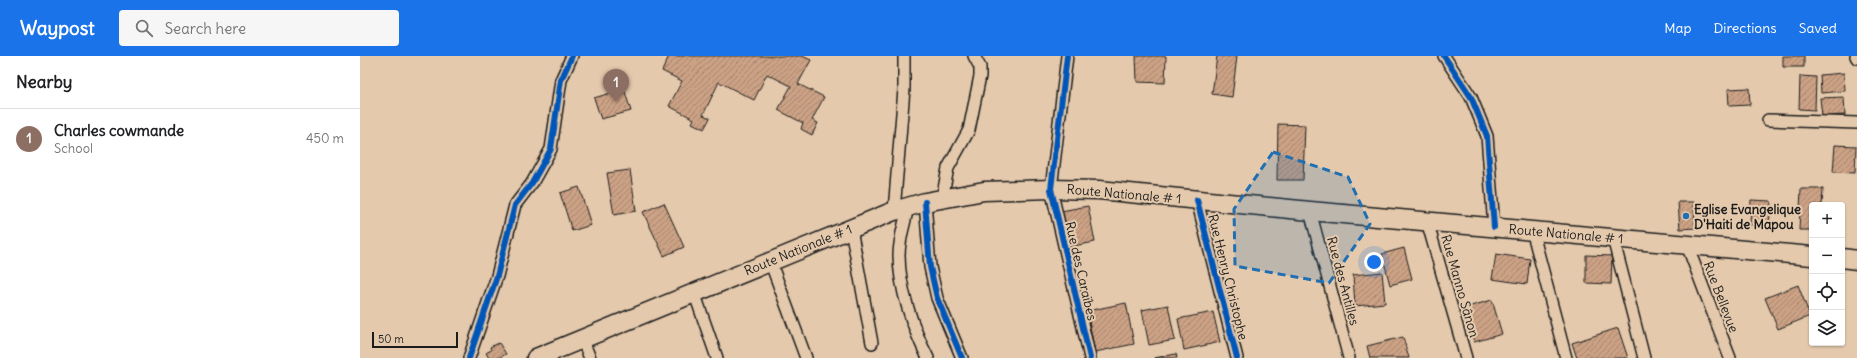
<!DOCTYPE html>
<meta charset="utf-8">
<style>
:root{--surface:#fff;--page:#f6f6f6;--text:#202124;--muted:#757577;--line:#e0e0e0;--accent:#1a73e8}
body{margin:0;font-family:Delius,sans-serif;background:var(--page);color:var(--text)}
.controls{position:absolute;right:12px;bottom:12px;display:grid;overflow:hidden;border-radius:4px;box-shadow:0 1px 3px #0004}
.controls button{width:36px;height:36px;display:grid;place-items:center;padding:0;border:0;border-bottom:1px solid var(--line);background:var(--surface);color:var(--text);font:20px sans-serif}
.scale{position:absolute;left:12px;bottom:10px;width:86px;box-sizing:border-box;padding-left:4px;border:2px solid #1c1c1c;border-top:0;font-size:11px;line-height:14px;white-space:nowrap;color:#1c1c1c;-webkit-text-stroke:3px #e4c9ac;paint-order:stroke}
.you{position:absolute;left:1014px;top:206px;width:14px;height:14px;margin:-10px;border:3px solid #fff;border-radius:50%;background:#1a73e8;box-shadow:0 0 0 6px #1a73e833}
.badge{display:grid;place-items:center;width:26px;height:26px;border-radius:50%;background:var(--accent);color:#fff;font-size:13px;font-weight:700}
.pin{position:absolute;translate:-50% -33px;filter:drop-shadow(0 1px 2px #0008)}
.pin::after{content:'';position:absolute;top:21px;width:14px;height:12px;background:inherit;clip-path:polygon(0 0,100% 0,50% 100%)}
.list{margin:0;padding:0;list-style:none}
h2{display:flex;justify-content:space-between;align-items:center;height:52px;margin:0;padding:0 16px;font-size:17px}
h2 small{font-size:13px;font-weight:400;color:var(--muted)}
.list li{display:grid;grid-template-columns:26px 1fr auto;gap:12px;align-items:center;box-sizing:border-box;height:60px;padding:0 16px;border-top:1px solid var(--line)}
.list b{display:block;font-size:15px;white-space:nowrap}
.list p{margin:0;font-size:13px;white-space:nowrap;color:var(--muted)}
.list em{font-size:13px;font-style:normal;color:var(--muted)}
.icon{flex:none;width:22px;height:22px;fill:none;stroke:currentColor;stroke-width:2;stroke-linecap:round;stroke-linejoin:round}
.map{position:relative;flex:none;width:1497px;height:302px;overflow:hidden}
header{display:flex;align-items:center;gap:24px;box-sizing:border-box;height:56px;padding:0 20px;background:var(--accent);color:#fff}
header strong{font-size:19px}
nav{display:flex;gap:22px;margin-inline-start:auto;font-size:14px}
.search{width:280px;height:36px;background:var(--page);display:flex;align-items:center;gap:10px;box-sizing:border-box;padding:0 14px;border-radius:4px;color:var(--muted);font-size:15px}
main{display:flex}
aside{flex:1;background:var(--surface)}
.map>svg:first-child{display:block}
.building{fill:url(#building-hatch);stroke:#1c1c1c}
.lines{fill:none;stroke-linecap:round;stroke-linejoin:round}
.minor-casing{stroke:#1c1c1c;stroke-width:14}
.primary-casing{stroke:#1c1c1c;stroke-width:21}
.minor{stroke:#e4c9ac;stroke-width:11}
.primary{stroke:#e4c9ac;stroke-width:18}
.cycleway-casing{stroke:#e4c9ac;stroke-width:8}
.cycleway{stroke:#0057b8;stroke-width:6}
.marked{fill:#1f6fb2;fill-opacity:0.2;stroke:#1f6fb2;stroke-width:3;stroke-dasharray:8 5;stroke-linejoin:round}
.poi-dot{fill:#1f6fb2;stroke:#e4c9ac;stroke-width:1.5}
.labels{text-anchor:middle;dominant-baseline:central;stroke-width:4;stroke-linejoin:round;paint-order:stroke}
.street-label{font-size:13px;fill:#1c1c1c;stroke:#e4c9ac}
.poi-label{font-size:13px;font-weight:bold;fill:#1c1c1c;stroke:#e4c9ac;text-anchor:start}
</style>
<header>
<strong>Waypost</strong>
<div class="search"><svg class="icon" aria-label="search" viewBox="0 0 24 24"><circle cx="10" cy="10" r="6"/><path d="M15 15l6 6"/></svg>Search here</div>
<nav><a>Map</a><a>Directions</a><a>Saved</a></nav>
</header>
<main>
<aside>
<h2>Nearby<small></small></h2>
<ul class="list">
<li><span class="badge" style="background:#8d6e63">1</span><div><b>Charles cowmande</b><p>School</p></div><em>450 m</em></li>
</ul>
</aside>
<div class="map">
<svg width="1497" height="302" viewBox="0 0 1497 302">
<defs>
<pattern id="building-hatch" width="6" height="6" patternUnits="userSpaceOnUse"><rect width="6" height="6" fill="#cca285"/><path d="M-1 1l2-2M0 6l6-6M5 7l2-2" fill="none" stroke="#a5836c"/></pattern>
</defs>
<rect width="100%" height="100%" fill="#e4c9ac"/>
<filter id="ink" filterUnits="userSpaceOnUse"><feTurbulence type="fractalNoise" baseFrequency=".025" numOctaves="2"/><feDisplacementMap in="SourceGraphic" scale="8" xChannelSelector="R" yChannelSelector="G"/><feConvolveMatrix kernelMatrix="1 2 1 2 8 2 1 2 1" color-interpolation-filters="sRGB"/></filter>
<g filter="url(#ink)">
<path class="building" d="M309 0H442L451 4 438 28 464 41 452 64 458 67 452 79 441 73 443 67 418 54 431 30 407 18 394 44 359 26 343 59 350 62 344 73 332 67 334 63 309 50 322 25 302 15Z
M776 0H806L805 27 777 26Z
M857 0H877L872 41 852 38Z
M1423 0H1444V11H1423Z
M1484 17 1485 35 1461 37 1460 19Z
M1440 20 1456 21 1455 54 1439 53Z
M1389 32 1390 49 1369 50 1368 33Z
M264 33 271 55 241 63 234 42Z
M1484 41 1485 59 1462 60 1460 42Z
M918 68 945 69 943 124H917Z
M1475 89 1496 90 1495 117 1473 116Z
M270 114 276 155 254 159 247 117Z
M219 131 231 169 212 175 200 137Z
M1441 133H1463L1462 149H1452V174H1439Z
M1391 144 1411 145 1409 170 1390 169Z
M1318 146H1334L1335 172 1320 173Z
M304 147 324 191 304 200 283 156Z
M728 150 735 186 708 191 701 155Z
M1044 192 1052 223 1030 229 1022 198Z
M1136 198 1170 203 1167 228 1132 223Z
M1226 199 1252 200 1251 228 1226 227Z
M1022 216 1025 247 995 250 993 219Z
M1438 229 1450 260 1418 273 1405 242Z
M1132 244 1142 278 1114 286 1104 252Z
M766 247 774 288 735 296 727 255Z
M808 249 815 284 789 289 782 254Z
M853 256 860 286 824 294 818 263Z
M1258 272 1268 302H1217L1212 287Z
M1043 281 1049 302H1010L1007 290Z
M139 287 146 298 138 302H129L126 297 131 294 130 291Z
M816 298 817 302H794Z"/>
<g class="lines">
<defs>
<path id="minor" d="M707 0 691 133 730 302
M1084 0 1111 41 1127 80 1134 171
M1496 0 1497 2
M1408 64 1497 67
M582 143 588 112 609 74 620 20V11L614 0
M837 144 877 302
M565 146 570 211 577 242 602 302
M548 151C545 166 539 183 539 199 539 232 553 273 568 302
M534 155 544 33V0
M950 155 989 302
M1067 165 1106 302
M491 173 512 287
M1172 174 1206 302
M1253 182 1284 302
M1327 189 1370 302
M410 205 446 302
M334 236 357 302
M222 283 230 302
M109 302 137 220 155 149 172 127 191 93 201 24 212 0"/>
<path id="primary" d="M1482 202 1497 204
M176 302 534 155 565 146 624 135 691 133 739 134 950 155 1452 200"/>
</defs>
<use href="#minor" class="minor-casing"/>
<use href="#primary" class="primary-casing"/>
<use href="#minor" class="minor"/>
<use href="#primary" class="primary"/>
<defs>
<path id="cycleway" d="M707 0 691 133 730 302
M1084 0 1111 41 1127 80 1134 171
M837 144 877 302
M565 146 570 211 577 242 602 302
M109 302 137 220 155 149 172 127 191 93 201 24 212 0"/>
</defs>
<use href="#cycleway" class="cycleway-casing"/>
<use href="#cycleway" class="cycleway"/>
</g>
</g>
<path class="marked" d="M913 96 988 121 1010 168 969 227 875 210 874 153Z"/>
<circle class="poi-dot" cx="1326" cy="160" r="4"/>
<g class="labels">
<g class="street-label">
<text transform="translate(764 138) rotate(5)">Route Nationale # 1</text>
<text transform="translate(1206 178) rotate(5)">Route Nationale # 1</text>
<text transform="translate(438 194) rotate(-22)">Route Nationale # 1</text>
<text transform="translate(721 215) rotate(77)">Rue des Caraïbes</text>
<text transform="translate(868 221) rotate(76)">Rue Henry Christophe</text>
<text transform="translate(983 225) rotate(75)">Rue des Antilles</text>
<text transform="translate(1100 230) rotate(74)">Rue Manno Sânon</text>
<text transform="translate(1361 241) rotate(69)">Rue Bellevue</text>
</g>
<g class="poi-label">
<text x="1334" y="153">Eglise Evangelique<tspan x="1334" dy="15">D'Haiti de Mapou</tspan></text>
</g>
</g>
</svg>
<div class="controls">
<button>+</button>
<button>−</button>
<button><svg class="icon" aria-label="locate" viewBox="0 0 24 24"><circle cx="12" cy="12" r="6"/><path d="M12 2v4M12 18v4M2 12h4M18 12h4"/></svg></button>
<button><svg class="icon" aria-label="layers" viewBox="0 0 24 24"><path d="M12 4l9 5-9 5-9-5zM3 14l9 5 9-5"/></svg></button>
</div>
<div class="scale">50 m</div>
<div class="you"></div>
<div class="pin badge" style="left:256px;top:46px;background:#8d6e63">1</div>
</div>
</main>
